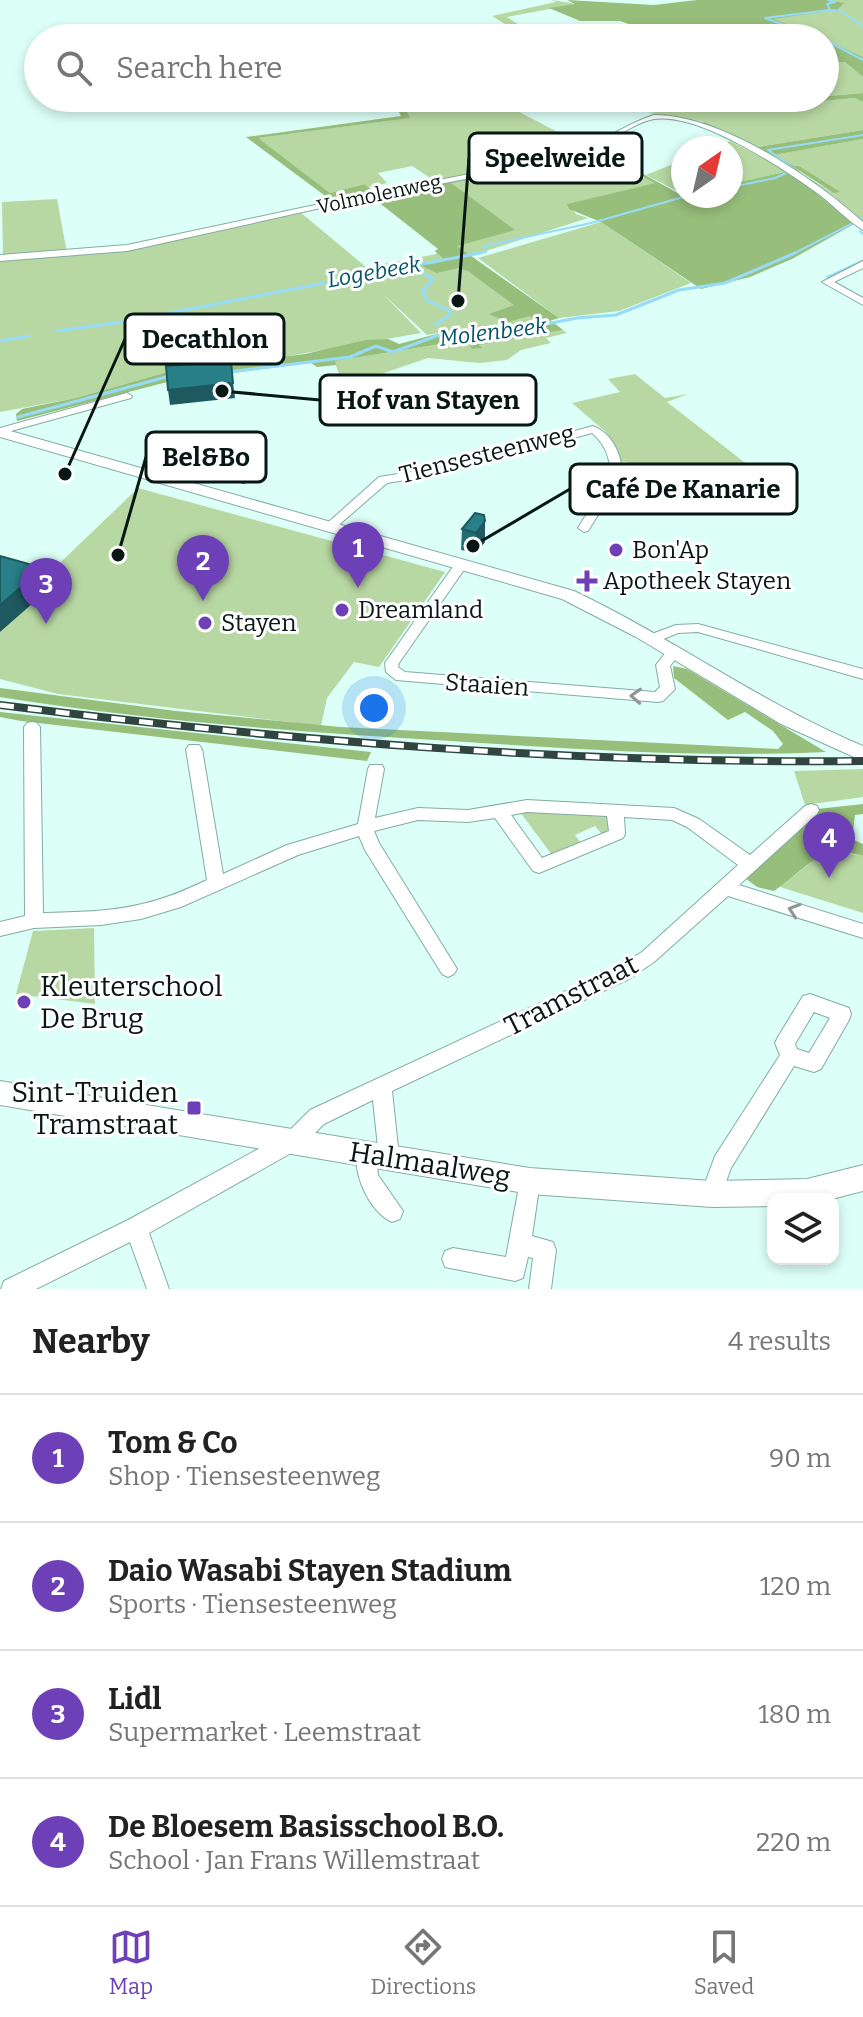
<!DOCTYPE html>
<meta charset="utf-8">
<style>
:root{--surface:#fff;--page:#f6f6f6;--text:#222;--muted:#767676;--line:#e0e0e0;--accent:#6e40b8}
body{margin:0;font-family:Bitter,serif;background:var(--page);color:var(--text)}
.controls{position:absolute;right:24px;bottom:24px;display:grid;overflow:hidden;border-radius:16px;box-shadow:0 4px 12px #0003}
.controls button{width:72px;height:72px;display:grid;place-items:center;padding:0;border:0;border-bottom:2px solid var(--line);background:var(--surface);color:var(--text);font:40px sans-serif}
.compass{position:absolute;left:671px;top:136px;width:72px;height:72px;border-radius:50%;background:var(--surface);box-shadow:0 4px 12px #0003;rotate:34deg}
.you{position:absolute;left:374px;top:708px;width:28px;height:28px;margin:-20px;border:6px solid #fff;border-radius:50%;background:#1a73e8;box-shadow:0 0 0 12px #1a73e833}
.badge{display:grid;place-items:center;width:52px;height:52px;border-radius:50%;background:var(--accent);color:#fff;font-size:26px;font-weight:700}
.pin{position:absolute;translate:-50% -66px;filter:drop-shadow(0 2px 4px #0008)}
.pin::after{content:'';position:absolute;top:42px;width:28px;height:24px;background:inherit;clip-path:polygon(0 0,100% 0,50% 100%)}
.list{margin:0;padding:0;list-style:none}
h2{display:flex;justify-content:space-between;align-items:center;height:104px;margin:0;padding:0 32px;font-size:34px}
h2 small{font-size:26px;font-weight:400;color:var(--muted)}
.list li{display:grid;grid-template-columns:52px 1fr auto;gap:24px;align-items:center;box-sizing:border-box;height:128px;padding:0 32px;border-top:2px solid var(--line)}
.list b{display:block;font-size:30px;white-space:nowrap}
.list p{margin:0;font-size:26px;white-space:nowrap;color:var(--muted)}
.list em{font-size:26px;font-style:normal;color:var(--muted)}
.icon{flex:none;width:44px;height:44px;fill:none;stroke:currentColor;stroke-width:2;stroke-linecap:round;stroke-linejoin:round}
.map{position:relative;flex:none;width:863px;height:1289px;overflow:hidden}
.search{position:absolute;background:var(--surface);box-shadow:0 4px 12px #0003;left:24px;right:24px;top:24px;height:88px;display:flex;align-items:center;gap:20px;box-sizing:border-box;padding:0 28px;border-radius:44px;color:var(--muted);font-size:30px}
.sheet{height:616px;background:var(--surface)}
nav{display:flex;justify-content:space-around;align-items:center;box-sizing:border-box;height:112px;border-top:2px solid var(--line);background:var(--surface);font-size:22px;color:var(--muted)}
nav a{display:grid;justify-items:center;gap:4px}
nav .on{color:var(--accent)}
.map>svg:first-child{display:block}
.green{fill:#b8d8a3}
.forest{fill:#97be7b}
.lines{fill:none;stroke-linecap:round;stroke-linejoin:round}
.stream-far1{stroke:#96dcf9;stroke-width:2}
.stream{stroke:#96dcf9;stroke-width:3}
.street-casing{stroke:#82aca3;stroke-width:2}
.secondary-casing{stroke:#82aca3;stroke-width:2}
.street{fill:#fff;fill-rule:evenodd}
.secondary{fill:#fff;fill-rule:evenodd}
.rail-casing{stroke:#304440;stroke-width:8}
.rail{stroke:#fff;stroke-width:5;stroke-dasharray:14;stroke-linecap:butt}
.wall{fill:#236d74}
.shaded-wall{fill:#1d595e}
.building{fill:#297f87;stroke:#1d595e;stroke-width:2}
.oneway{stroke:#8f9795}
.poi-dot{fill:#6e40b8;stroke:#fff;stroke-width:3}
.labels{text-anchor:middle;dominant-baseline:central;stroke-width:6;stroke-linejoin:round;paint-order:stroke}
.far-street-label{font-size:20px;fill:#071714;stroke:#fff}
.far-water-label{font-size:22px;font-style:italic;fill:#005169;stroke:#fff}
.street-label{font-size:24px;fill:#071714;stroke:#fff}
.poi-label{font-size:24px;fill:#071714;stroke:#fff;text-anchor:start}
.near-poi-label{font-size:28px;fill:#071714;stroke:#fff;text-anchor:start}
.near-street-label{font-size:28px;fill:#071714;stroke:#fff}
.leader{fill:none;stroke:#071714;stroke-width:3}
.callout-dot{fill:#071714;stroke:#fff;stroke-width:3}
.callout{fill:#fff;stroke:#071714;stroke-width:3}
.callout-label{font-size:26px;text-anchor:middle;font-weight:bold;fill:#071714}
</style>
<div class="map">
<svg width="863" height="1289" viewBox="0 0 863 1289">
<rect width="100%" height="100%" fill="#dcfff7"/>
<path class="green" d="M552 0 577 4 507 17 521 26 419 38H384L505 24 492 16 556 2Z
M831 0H863V57L815 34 771 19 837 10 843 3Z
M845 62 863 77V93L825 96V64Z
M465 98H493L590 149 435 181 412 166 378 173 387 183 369 187 365 184 330 193 257 138 409 118 403 107 422 104 428 109 470 102Z
M687 98H804L708 106 713 111 855 98 863 102V130L758 147 705 122 648 113 698 105Z
M863 139V224L835 197 798 172 834 193 773 155Z
M730 141 789 171 731 184V148H713Z
M597 153 656 183 568 204 576 214 588 218 467 257 554 323 508 331H448L427 335 383 294 421 333 254 362 174 370 76 398 0 412V259L97 254 300 212 366 267 437 254 435 251 514 230 450 183Z
M683 160V194L646 175Z
M57 199 67 253 3 257 2 202Z
M601 222 691 283 619 311 559 318 478 258Z
M563 330 567 333 546 338 551 343 521 350 507 360 479 363 428 358 381 374 342 381 334 361 467 340 472 349 478 345Z
M635 374 665 398 688 394 667 402 775 486 714 513 673 504 688 475 619 461 607 433 572 403 620 392 608 379Z
M138 488 445 572 379 667 354 662 327 698 321 726 58 694 0 679V574L38 584Z
M863 769V797L805 805 794 771Z
M528 809 600 812 611 819 612 830 602 834 595 826 575 835 581 843 552 855 520 812Z
M838 852 863 856V913L780 887 820 855Z
M94 928 95 1004 16 994 33 931Z"/>
<path class="forest" d="M567 0 654 5 697 0H831L844 3 837 10 773 19 824 38H669L620 21H580L549 8 575 4Z
M825 39 863 57V77L845 62 825 64Z
M863 93V102L855 98 713 111 707 106Z
M450 98H468L466 99 471 102 428 109 422 104 404 107 410 118 258 138 330 193 365 184 374 192 332 201 246 137 401 116 396 106Z
M705 122 758 147 863 130V139L774 155 794 166H799L840 192 834 193 802 172 700 123Z
M598 149 683 196H731V184L789 171 854 224 792 259 750 277 701 289 601 222 569 209 567 204 655 183 597 153 581 158 451 183 515 230 457 246 559 318 543 323 529 316 508 322 489 314 514 305 468 271 458 268 437 273 419 265 445 260 435 251 438 249 372 197 568 159Z
M554 323 563 330 479 345 482 348 472 349 466 340 335 361 336 365 317 367 311 363 171 381 17 421 16 414 22 409 76 398 174 370 305 354 366 340 388 339 399 344 448 331H508Z
M673 666 687 669 826 752C702 758 575 749 451 741 300 732 150 721 0 697V688L176 711 340 727 778 749 783 744 773 731 745 712 728 720 674 678Z
M0 712 371 752 367 761 21 721 0 717Z
M863 804V814L855 815 852 839 863 844V856C818 843 807 869 774 891L757 887 745 878 818 809Z"/>
<g class="lines">
<path class="stream-far1" d="M830 10 841 11 863 26
M819 38 765 18 830 10 827 4 835 2 828 0
M825 40 863 60
M731 187 775 178 795 169 768 150 863 135
M860 231 863 234
M469 255 486 252 484 247 490 245 591 223 687 196
M791 255 863 218"/>
<path class="stream" d="M416 270 433 279 423 291 426 300 450 311V315L435 325
M828 277 863 261
M56 331 122 322 480 253
M0 341 29 336
M227 372 350 357 376 346 393 352 447 332 486 336 577 318 616 315 679 290 725 283 795 253
M18 417 170 376"/>
<defs>
<path id="street" d="M654 115C722 115 814 178 863 222V230C848 221 834 206 820 195 784 169 699 112 654 119 628 124 600 151 571 159L366 198 127 251 0 261V255L127 245 366 194 569 155C599 145 624 124 654 115Z
M863 261V268L834 282 863 298V305L822 282Z
M127 393 132 396 131 398 0 434V428Z
M593 426C612 433 623 456 622 476L588 531 584 532 578 528 610 476C611 459 605 444 592 433L437 475 387 483 333 530 329 531 323 527 379 477 436 468Z
M462 560 468 564 399 663 398 667 405 672 655 692 660 687 656 665 670 647 675 645 682 650 670 666 675 689 663 701 658 702 396 680 386 672 385 663 457 561Z
M698 624 863 669V679L698 632 678 633 654 643 647 638 649 635 676 625Z
M32 722 37 723 40 727 43 913C76 912 110 912 142 904 165 899 186 890 207 880L186 749 189 745H199L202 749 223 874 287 845 358 824 368 769 370 765H382L384 769 375 818 418 808 468 810 527 800 674 808 699 819 750 855 805 806 811 804 817 806 819 810 817 814 739 885 863 924V938L728 896 654 962 629 979 392 1091 399 1157 396 1164 389 1167 382 1164 379 1157 373 1100 324 1124 300 1148 149 1233 169 1289H147L130 1242 36 1289H1L4 1281 128 1220 286 1134 310 1110 617 967 642 952 738 865 687 827 672 820 624 817 625 834 623 838 539 873 533 871 495 818 468 822 418 820 374 831 379 843 454 964 457 969 454 974 448 977 442 974 365 850 359 836 298 855 181 907 141 919 101 925 34 928 0 936V922L25 916 24 727 27 723ZM527 812 607 816 609 831 542 858 511 815Z
M810 994 849 1008 851 1014 849 1020 821 1069 814 1072 794 1066 731 1168 719 1201 712 1204 705 1201 701 1194 715 1156 780 1055 775 1043 778 1037 803 996ZM814 1012 830 1018 809 1053 797 1049 795 1044Z
M366 1143 373 1146 376 1153 378 1175 403 1211 400 1219 392 1222C370 1213 349 1169 359 1146Z
M530 1171 537 1174 540 1181 532 1236 553 1242 556 1250 551 1289H529L533 1258 528 1257 523 1278 515 1281 445 1267 442 1259 445 1251 453 1248 506 1257 520 1181 523 1174Z"/>
<path id="secondary" d="M0 428 574 591C673 638 762 704 863 746V761L781 724 636 637 562 599 0 437Z
M0 1081 530 1168 712 1181 807 1179 863 1165V1191L832 1199H773V1206L712 1207 530 1194 0 1105Z"/>
</defs>
<use href="#street" class="street-casing"/>
<use href="#secondary" class="secondary-casing"/>
<use href="#street" class="street"/>
<use href="#secondary" class="secondary"/>
<defs>
<path id="rail" d="M0 705C287 741 573 764 863 761"/>
</defs>
<use href="#rail" class="rail-casing"/>
<use href="#rail" class="rail"/>
</g>
<path class="wall" d="M177 453 260 467 244 484 179 468Z
M484 515 485 542 476 553 461 550 462 529Z"/>
<path class="shaded-wall" d="M233 383 235 398 170 405 168 390Z
M258 452 260 467 244 484 242 469Z
M485 521V542L476 553V533Z
M43 568 49 589 0 632V605Z"/>
<path class="building" d="M231 361 233 383 168 390 166 366Z
M475 513 484 515 485 521 476 533 462 529Z
M0 556 43 568 0 605Z"/>
<defs><path id="oneway-chevron" d="M-2-3.5L2.5 0L-2 3.5" fill="none" stroke-width="1.6" stroke-linecap="round" stroke-linejoin="round" transform="scale(2)"/></defs>
<g class="oneway">
<use href="#oneway-chevron" transform="translate(636 696) rotate(-177)"/>
<use href="#oneway-chevron" transform="translate(794 910) rotate(-162)"/>
</g>
<g class="poi-dot">
<circle cx="616" cy="550" r="8"/>
<path d="M583 569h8v8h8v8h-8v8h-8v-8h-8v-8h8z"/>
<circle cx="342" cy="610" r="8"/>
<circle cx="205" cy="623" r="8"/>
<circle cx="24" cy="1002" r="8"/>
<rect x="186" y="1100" width="16" height="16" rx="4"/>
</g>
<g class="labels">
<g class="far-street-label">
<text transform="translate(379 194) rotate(-12)">Volmolenweg</text>
</g>
<g class="far-water-label">
<text transform="translate(374 272) rotate(-10)">Logebeek</text>
<text transform="translate(493 332) rotate(-7)">Molenbeek</text>
</g>
<g class="street-label">
<text transform="translate(487 454) rotate(-14)">Tiensesteenweg</text>
<text transform="translate(487 685) rotate(4)">Staaien</text>
</g>
<g class="poi-label">
<text x="632" y="550">Bon'Ap</text>
<text x="603" y="581">Apotheek Stayen</text>
<text x="358" y="610">Dreamland</text>
<text x="221" y="623">Stayen</text>
</g>
<g class="near-poi-label">
<text x="40" y="986">Kleuterschool<tspan x="40" dy="32">De Brug</tspan></text>
<text x="178" y="1092" text-anchor="end">Sint-Truiden<tspan x="178" dy="32">Tramstraat</tspan></text>
</g>
<g class="near-street-label">
<text transform="translate(571 995) rotate(-27)">Tramstraat</text>
<text transform="translate(430 1164) rotate(9)">Halmaalweg</text>
</g>
</g>
<path class="leader" d="M458 301L469 158M65 474L125 339M222 391L320 400M118 555L146 457M473 546L570 489"/>
<g class="callout-dot">
<circle cx="458" cy="301" r="8"/>
<circle cx="65" cy="474" r="8"/>
<circle cx="222" cy="391" r="8"/>
<circle cx="118" cy="555" r="8"/>
<circle cx="473" cy="546" r="8"/>
</g>
<g class="callout">
<rect x="469" y="133" width="173" height="50" rx="8"/>
<rect x="125" y="314" width="159" height="50" rx="8"/>
<rect x="320" y="375" width="216" height="50" rx="8"/>
<rect x="146" y="432" width="120" height="50" rx="8"/>
<rect x="570" y="464" width="227" height="50" rx="8"/>
</g>
<g class="callout-label">
<text x="555" y="167">Speelweide</text>
<text x="205" y="348">Decathlon</text>
<text x="428" y="409">Hof van Stayen</text>
<text x="206" y="466">Bel&amp;Bo</text>
<text x="683" y="498">Café De Kanarie</text>
</g>
</svg>
<div class="controls">
<button><svg class="icon" aria-label="layers" viewBox="0 0 24 24"><path d="M12 4l9 5-9 5-9-5zM3 14l9 5 9-5"/></svg></button>
</div>
<svg class="compass" viewBox="-18 -18 36 36"><path d="M0-13l5 13h-10z" fill="#e53935"/><path d="M0 13l5-13h-10z" fill="#767676"/></svg>
<div class="you"></div>
<div class="pin badge" style="left:358px;top:588px">1</div>
<div class="pin badge" style="left:203px;top:601px">2</div>
<div class="pin badge" style="left:46px;top:624px">3</div>
<div class="pin badge" style="left:829px;top:878px">4</div>
<div class="search"><svg class="icon" aria-label="search" viewBox="0 0 24 24"><circle cx="10" cy="10" r="6"/><path d="M15 15l6 6"/></svg>Search here</div>
</div>
<section class="sheet">
<h2>Nearby<small>4 results</small></h2>
<ul class="list">
<li><span class="badge">1</span><div><b>Tom &amp; Co</b><p>Shop · Tiensesteenweg</p></div><em>90 m</em></li>
<li><span class="badge">2</span><div><b>Daio Wasabi Stayen Stadium</b><p>Sports · Tiensesteenweg</p></div><em>120 m</em></li>
<li><span class="badge">3</span><div><b>Lidl</b><p>Supermarket · Leemstraat</p></div><em>180 m</em></li>
<li><span class="badge">4</span><div><b>De Bloesem Basisschool B.O.</b><p>School · Jan Frans Willemstraat</p></div><em>220 m</em></li>
</ul>
</section>
<nav>
<a class="on"><svg class="icon" aria-label="map" viewBox="0 0 24 24"><path d="M3 6l6-2 6 2 6-2v14l-6 2-6-2-6 2zM9 4v14M15 6v14"/></svg>Map</a>
<a><svg class="icon" aria-label="directions" viewBox="0 0 24 24"><path d="M12 3l9 9-9 9-9-9zM9 14v-3h6M13 9l2 2-2 2"/></svg>Directions</a>
<a><svg class="icon" aria-label="saved" viewBox="0 0 24 24"><path d="M7 4h10v16l-5-4-5 4z"/></svg>Saved</a>
</nav>
